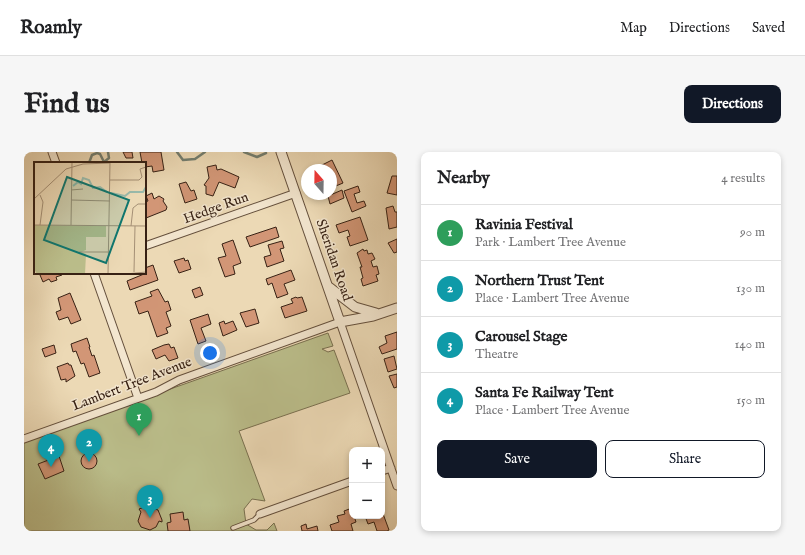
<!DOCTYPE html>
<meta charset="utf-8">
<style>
:root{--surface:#fff;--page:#f6f6f6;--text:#202124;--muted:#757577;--line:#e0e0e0;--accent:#111827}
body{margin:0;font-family:"IM FELL English",serif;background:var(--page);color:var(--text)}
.controls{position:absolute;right:12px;bottom:12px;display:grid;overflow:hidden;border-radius:8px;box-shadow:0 2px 6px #0003}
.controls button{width:36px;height:36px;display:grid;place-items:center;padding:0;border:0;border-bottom:1px solid var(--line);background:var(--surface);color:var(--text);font:20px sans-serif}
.compass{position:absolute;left:277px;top:12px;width:36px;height:36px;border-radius:50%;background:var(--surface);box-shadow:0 2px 6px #0003;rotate:340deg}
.you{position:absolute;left:186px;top:201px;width:14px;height:14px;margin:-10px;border:3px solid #fff;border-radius:50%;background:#1a73e8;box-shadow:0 0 0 6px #1a73e833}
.badge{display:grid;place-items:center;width:26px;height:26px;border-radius:50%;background:var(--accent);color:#fff;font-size:13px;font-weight:700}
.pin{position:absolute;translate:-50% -33px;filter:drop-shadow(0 1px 2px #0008)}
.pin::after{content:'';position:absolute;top:21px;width:14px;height:12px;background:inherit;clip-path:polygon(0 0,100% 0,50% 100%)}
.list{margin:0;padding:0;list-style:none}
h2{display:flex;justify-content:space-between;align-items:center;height:52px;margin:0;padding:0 16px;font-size:17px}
h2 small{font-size:13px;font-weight:400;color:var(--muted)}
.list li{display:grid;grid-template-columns:26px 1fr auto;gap:12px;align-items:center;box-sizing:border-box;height:56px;padding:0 16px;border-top:1px solid var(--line)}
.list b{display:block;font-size:15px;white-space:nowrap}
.list p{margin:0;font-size:13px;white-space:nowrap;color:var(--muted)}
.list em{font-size:13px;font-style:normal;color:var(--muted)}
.actions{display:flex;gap:8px;padding:12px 16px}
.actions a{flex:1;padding:9px 0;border:1px solid var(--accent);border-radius:8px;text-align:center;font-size:14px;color:var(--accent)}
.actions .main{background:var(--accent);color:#fff}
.map{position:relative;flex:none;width:373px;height:379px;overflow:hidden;border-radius:8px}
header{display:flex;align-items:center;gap:24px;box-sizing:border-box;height:56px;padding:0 20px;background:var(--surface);border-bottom:1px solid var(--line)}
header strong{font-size:19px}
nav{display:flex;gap:22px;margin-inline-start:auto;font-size:14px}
.intro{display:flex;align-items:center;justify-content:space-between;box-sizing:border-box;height:96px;padding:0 24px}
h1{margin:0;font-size:28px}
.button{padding:10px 18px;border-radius:8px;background:var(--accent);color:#fff;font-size:14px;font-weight:700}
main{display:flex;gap:24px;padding:0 24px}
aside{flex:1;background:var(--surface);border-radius:8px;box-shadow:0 2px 6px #0003}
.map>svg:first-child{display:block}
.green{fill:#bbbe8b;stroke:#797050}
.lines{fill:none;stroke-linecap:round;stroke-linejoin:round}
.stream{stroke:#727d6f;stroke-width:2.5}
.building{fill:#d29676;stroke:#372114}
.service-casing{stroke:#644f3c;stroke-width:5.5}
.minor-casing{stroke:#644f3c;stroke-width:9}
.tertiary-casing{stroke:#644f3c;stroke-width:11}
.service{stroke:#f3e6cf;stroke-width:3.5}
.minor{stroke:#f3e6cf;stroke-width:7}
.tertiary{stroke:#f3e6cf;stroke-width:9}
.labels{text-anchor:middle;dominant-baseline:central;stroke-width:3;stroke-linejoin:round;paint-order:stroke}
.street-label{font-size:14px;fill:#372114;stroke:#f3e6cf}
.inset-river{fill:none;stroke:#99baab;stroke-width:2}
.inset-road{fill:none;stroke:#a48f75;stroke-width:1}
.view{fill:#0f766e;fill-opacity:0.15;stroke:#0f766e;stroke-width:2}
.inset-edge{fill:none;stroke:#372114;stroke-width:2}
</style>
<header>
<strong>Roamly</strong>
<nav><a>Map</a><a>Directions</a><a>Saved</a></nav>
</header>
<div class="intro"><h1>Find us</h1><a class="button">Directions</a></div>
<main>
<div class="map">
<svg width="373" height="379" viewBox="0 0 373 379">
<rect width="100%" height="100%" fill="#ecd9b5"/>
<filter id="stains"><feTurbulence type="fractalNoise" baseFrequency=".005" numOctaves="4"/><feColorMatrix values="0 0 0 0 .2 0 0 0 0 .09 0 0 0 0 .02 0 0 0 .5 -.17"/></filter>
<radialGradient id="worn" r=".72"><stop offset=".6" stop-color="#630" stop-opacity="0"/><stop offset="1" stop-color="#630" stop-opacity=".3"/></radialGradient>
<path class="green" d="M304 181 309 194 298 197 304 200 310 198 326 241 215 279 241 349 228 347 220 357 222 372 232 378H243L250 371 253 379H0V289Z"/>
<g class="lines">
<path class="stream" d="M153 0 159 8 171 7 181 0
M220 0 233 5 242 1
M65 11 68 3 73 1 76 2 80 10 85 6 84 0"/>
</g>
<path class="building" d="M99 0H108L109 6H102Z
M116 0H137L140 18 129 20 128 14 121 15V11H118Z
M308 8 319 31 307 36V18H298L296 14Z
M192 13 193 18 197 17 215 25 211 36 195 30 189 44 182 42V34L180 33 185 26 183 15Z
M368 24H373V43L363 41Z
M162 30 167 39 170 38 173 47 161 51 155 32Z
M334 34 336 40 330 42 333 51 340 49 342 54 328 60 320 39Z
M318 38 320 46 306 52 304 44Z
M128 41 130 47 135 44 140 47 139 49 143 55 142 58 122 66 121 50 124 49 122 44Z
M369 54 371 60H373V75L365 77 362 56Z
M336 65 344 88 326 94 323 85 326 84 324 78 315 81 312 73Z
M252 75 255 85 226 95 222 85Z
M373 87V100L370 101 364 91Z
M209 88 217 111 209 114 211 122 201 125 194 106 202 104 198 92Z
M258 89 260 96 256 97 260 109 243 115 240 105 247 103 244 93Z
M339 97 340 99 343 98 344 102 348 101 351 107 347 109 349 115 353 114 355 122 352 123 354 129 339 134 337 127 339 126 336 115H338L333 101Z
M160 106 161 109 164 108 167 117 155 121 150 109Z
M129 113 134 128 106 138 103 129 120 122 121 116Z
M267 118 271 128 260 132 264 142 253 146 248 131 244 133 242 127Z
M20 121H37L38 123 32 125 33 128 27 130 25 127 19 130 16 123Z
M176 135 179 143 171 146 168 138Z
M134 137 141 150 144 149 147 158 142 160 147 174 142 176 144 181 133 185 124 159 115 162 111 150 128 144 126 140Z
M46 141 57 168 47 172 44 165 35 168 32 160 37 158 34 146Z
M272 145 273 146 278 145 283 159 261 166 257 155 269 151 267 147Z
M231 157 235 171 222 175 216 161Z
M184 162 187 172 177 176 182 189 174 192 166 168Z
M200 169 201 172 209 169 213 178 199 184 195 171Z
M373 180V197L358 202 355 195 363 191 361 184Z
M63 186 66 195H65L68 204 70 203 76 221 65 225 60 211 57 212 52 199 49 200 47 192Z
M145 192 147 196 150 195 154 206 145 209 141 203 132 207 128 198 140 193Z
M30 193 32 201 21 205 18 197Z
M370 204 373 217 364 220 360 207Z
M44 211 45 213H47L51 224 42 230V227L37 228 33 215Z
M373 222V235L370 236 365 224Z
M57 309a8 8 0 1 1 16 0a8 8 0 1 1-16 0Z
M35 304 40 319 21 327 14 312Z
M123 354 134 358 138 368V370L135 369 132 375 126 378 117 375 114 369 117 360 115 357Z
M328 356V364H330L332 370 327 372 329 379H308L306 373 315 370 313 364 321 362 320 359Z
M358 359 365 378 363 379H353L350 370 344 372 341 364H358Z
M159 360 160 368 164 367 166 379H144L143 371 147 370 146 362Z
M282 372 283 377 293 374 294 379H278L277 374Z"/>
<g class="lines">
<defs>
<path id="service" d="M209 376 230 368 236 362"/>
<path id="minor" d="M28 0 32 11
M121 94 272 41
M70 121 114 246
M0 287 132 240 155 228 316 170 373 334
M358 319 367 316
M236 362 328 329"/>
<path id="tertiary" d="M257 0 316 170 349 164 373 156
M305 135 331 155 352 161"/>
</defs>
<use href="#service" class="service-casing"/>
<use href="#minor" class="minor-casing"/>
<use href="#tertiary" class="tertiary-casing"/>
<use href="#service" class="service"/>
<use href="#minor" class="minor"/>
<use href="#tertiary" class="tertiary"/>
</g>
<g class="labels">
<g class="street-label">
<text transform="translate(192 56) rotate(-20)">Hedge Run</text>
<text transform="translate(310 108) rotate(71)">Sheridan Road</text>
<text transform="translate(108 232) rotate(-21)">Lambert Tree Avenue</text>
</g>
</g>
<g transform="translate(10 10)">
<rect width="112" height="112" fill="#ecd9b5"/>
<path d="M0 63 72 64V75H52V88L47 90 52 92 51 112H3L0 107Z" fill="#bbbe8b"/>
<path class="inset-river" d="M39 24 44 20 47 22 49 16 55 18 59 26 66 25 73 30M77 31 91 34 96 30H109L112 25"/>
<path class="inset-road" d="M76 18H105L108 15 106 7 112 5M37 28 49 27M6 33 9 40 6 63M0 37 32 7 49 2 76 1M37 38 76 39M0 63 112 64M37 63 38 0M97 64 99 46 104 42H112M45 90H75M100 110 101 64M74 112 76 0M92 112 112 110"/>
<path class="view" d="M33 15 95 38 72 101 10 78Z"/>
<rect width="112" height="112" class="inset-edge"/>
</g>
<rect width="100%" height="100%" filter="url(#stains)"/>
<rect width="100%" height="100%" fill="url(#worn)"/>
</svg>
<div class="controls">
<button>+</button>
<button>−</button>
</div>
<svg class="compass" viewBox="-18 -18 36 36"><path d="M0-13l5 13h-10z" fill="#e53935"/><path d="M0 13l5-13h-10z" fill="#757577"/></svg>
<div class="you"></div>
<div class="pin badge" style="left:115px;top:284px;background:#2e9e5b">1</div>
<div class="pin badge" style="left:65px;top:310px;background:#0f9aa8">2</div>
<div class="pin badge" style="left:126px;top:366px;background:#0f9aa8">3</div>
<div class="pin badge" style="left:27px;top:315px;background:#0f9aa8">4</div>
</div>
<aside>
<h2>Nearby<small>4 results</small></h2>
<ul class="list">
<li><span class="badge" style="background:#2e9e5b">1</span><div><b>Ravinia Festival</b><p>Park · Lambert Tree Avenue</p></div><em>90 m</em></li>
<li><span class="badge" style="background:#0f9aa8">2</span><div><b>Northern Trust Tent</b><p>Place · Lambert Tree Avenue</p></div><em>130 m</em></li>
<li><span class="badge" style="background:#0f9aa8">3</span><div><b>Carousel Stage</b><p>Theatre</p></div><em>140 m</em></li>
<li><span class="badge" style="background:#0f9aa8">4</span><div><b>Santa Fe Railway Tent</b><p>Place · Lambert Tree Avenue</p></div><em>150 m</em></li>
</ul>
<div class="actions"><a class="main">Save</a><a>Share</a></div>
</aside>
</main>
